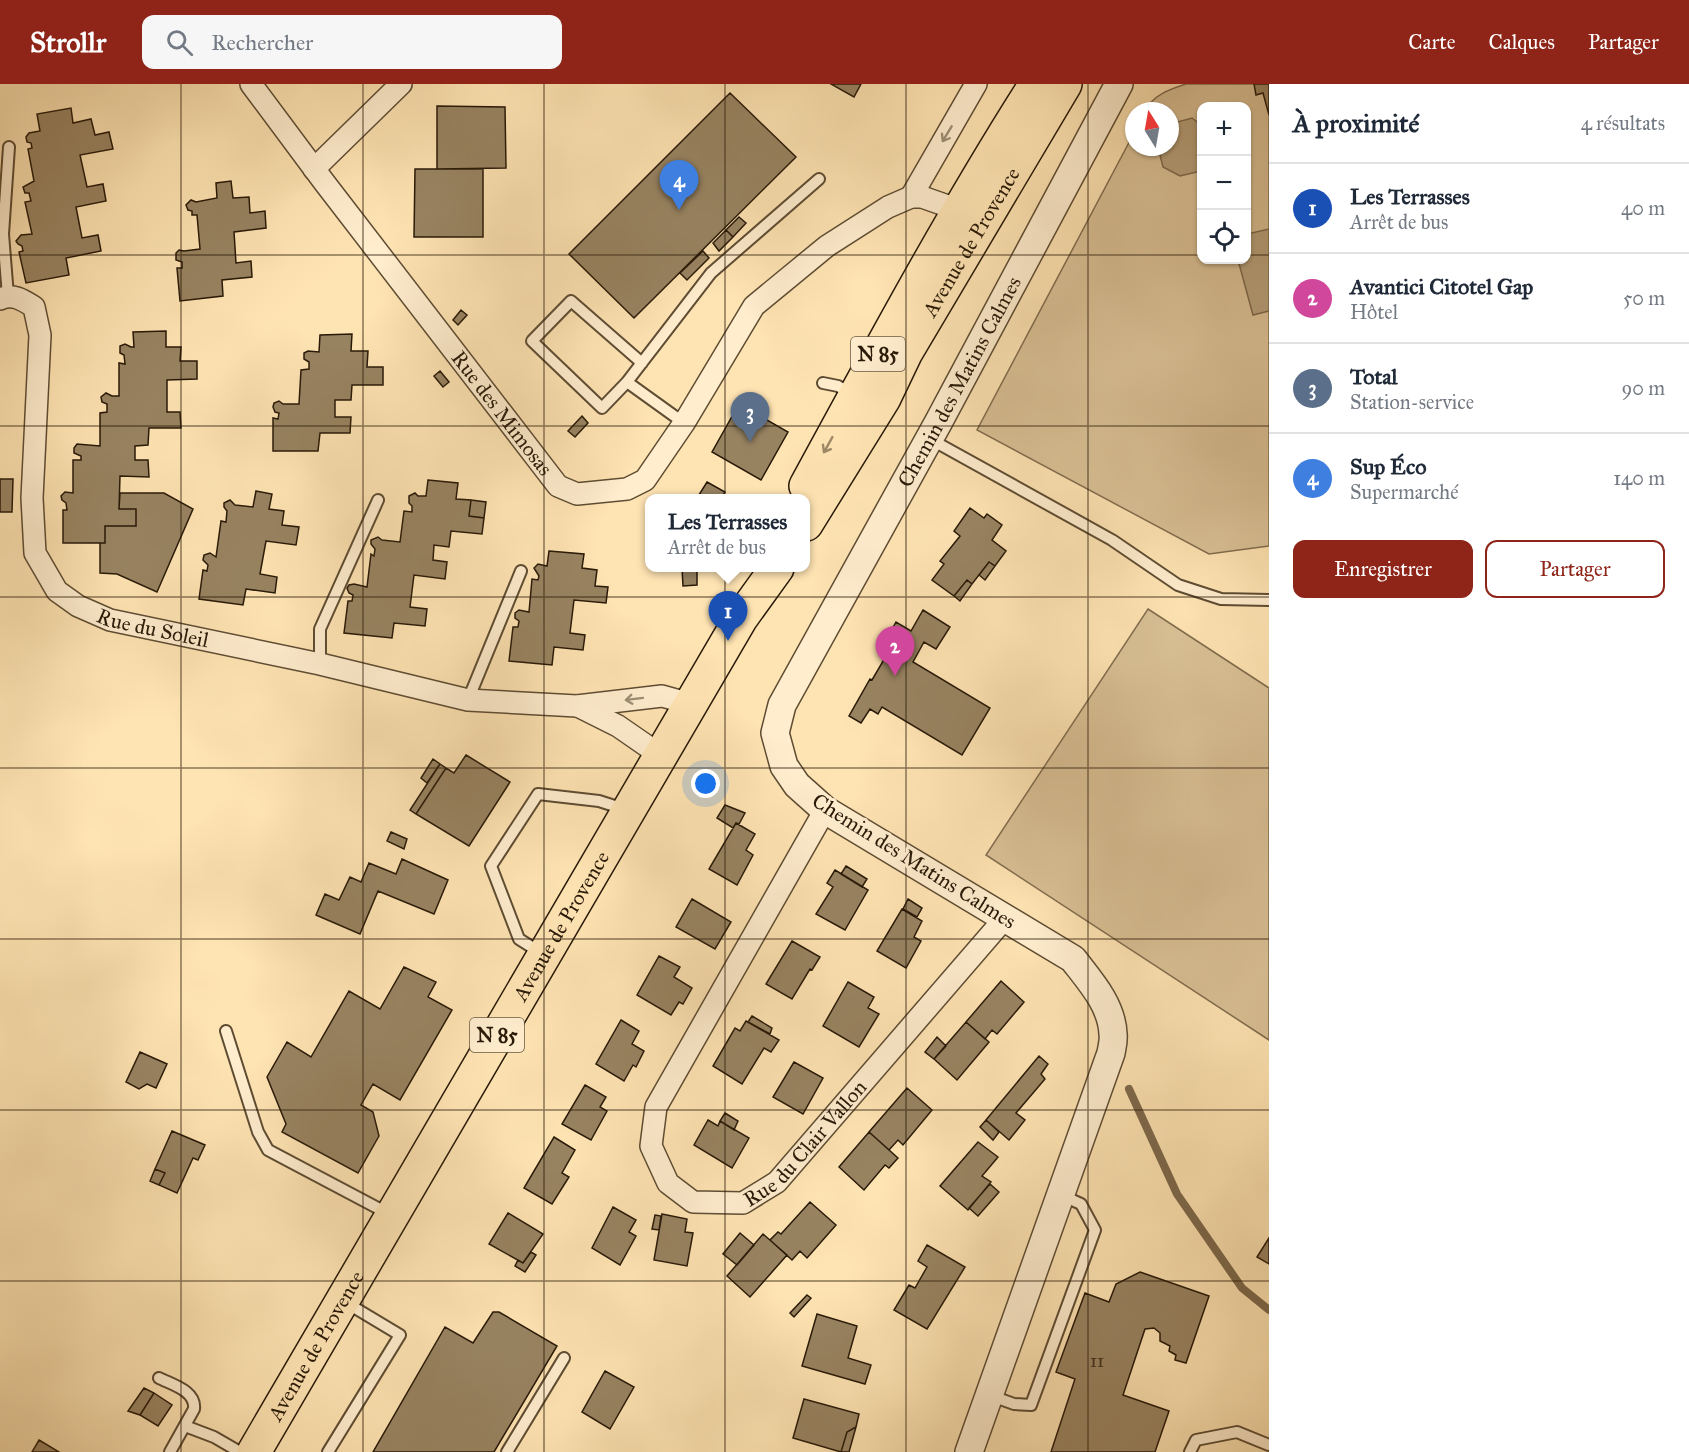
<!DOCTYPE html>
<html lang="fr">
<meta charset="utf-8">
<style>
:root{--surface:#fff;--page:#f6f6f7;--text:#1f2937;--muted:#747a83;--line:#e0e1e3;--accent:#8f2418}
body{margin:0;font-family:"IM FELL Great Primer",serif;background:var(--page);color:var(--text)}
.controls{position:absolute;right:18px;top:18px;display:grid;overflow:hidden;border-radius:12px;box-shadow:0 2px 4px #0004}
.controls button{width:54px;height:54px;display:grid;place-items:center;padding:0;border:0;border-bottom:2px solid var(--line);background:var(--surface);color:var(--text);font:30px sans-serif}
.compass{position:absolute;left:1125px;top:18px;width:54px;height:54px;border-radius:50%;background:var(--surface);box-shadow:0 2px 4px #0004;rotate:349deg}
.you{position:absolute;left:706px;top:700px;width:21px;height:21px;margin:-15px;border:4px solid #fff;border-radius:50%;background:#1a73e8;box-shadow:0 0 0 9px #1a73e833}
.badge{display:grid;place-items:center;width:39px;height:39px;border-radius:50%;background:var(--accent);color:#fff;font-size:20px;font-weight:700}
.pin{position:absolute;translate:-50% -50px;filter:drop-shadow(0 2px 3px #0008)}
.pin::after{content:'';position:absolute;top:32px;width:21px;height:18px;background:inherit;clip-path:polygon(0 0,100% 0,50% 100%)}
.popup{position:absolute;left:645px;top:410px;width:165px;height:78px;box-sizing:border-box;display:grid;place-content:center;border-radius:12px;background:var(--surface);filter:drop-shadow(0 2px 4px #0005);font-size:20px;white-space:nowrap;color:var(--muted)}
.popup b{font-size:22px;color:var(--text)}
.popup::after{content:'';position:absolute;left:50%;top:100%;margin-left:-12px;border:12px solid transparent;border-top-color:var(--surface)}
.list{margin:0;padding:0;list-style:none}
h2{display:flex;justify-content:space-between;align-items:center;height:78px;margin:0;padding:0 24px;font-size:26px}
h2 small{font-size:20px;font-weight:400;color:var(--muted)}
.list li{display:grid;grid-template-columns:39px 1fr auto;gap:18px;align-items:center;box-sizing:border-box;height:90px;padding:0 24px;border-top:2px solid var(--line)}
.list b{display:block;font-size:22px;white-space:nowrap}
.list p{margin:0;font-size:20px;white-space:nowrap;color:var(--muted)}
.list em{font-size:20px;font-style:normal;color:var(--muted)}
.actions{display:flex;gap:12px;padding:18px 24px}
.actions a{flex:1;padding:14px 0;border:2px solid var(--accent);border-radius:12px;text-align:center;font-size:21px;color:var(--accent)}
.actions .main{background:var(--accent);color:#fff}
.icon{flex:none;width:33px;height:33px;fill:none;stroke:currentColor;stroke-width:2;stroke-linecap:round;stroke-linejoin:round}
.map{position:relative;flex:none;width:1269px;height:1368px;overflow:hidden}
header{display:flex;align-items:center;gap:36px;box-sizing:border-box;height:84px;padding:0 30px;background:var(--accent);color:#fff}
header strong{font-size:28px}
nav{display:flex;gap:33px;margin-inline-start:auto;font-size:21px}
.search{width:420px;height:54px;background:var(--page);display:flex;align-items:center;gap:15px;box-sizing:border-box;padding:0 21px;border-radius:12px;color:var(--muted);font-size:22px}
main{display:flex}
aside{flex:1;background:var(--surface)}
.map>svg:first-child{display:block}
.green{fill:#dac196;stroke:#816d4f;stroke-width:1.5;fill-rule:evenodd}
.water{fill:#b69f79;stroke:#7d694c;stroke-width:1.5}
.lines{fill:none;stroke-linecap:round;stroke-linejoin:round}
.stream{stroke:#7d694c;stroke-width:8}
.building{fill:#988361;stroke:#281908;stroke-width:1.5}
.service-casing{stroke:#5e4c33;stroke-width:14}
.minor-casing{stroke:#5e4c33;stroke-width:24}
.tertiary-casing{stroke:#5e4c33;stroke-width:30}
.primary-casing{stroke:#281908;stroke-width:36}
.service{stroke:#ffedce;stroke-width:10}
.minor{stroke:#ffedce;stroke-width:21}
.tertiary{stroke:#ffedce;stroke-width:27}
.primary{stroke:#ffe4b3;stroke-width:33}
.oneway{stroke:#9e8e75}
.oneway2{stroke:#9e8966}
.grid{fill:none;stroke:#281908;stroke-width:1.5;stroke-opacity:0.55}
.labels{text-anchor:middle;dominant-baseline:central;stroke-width:6;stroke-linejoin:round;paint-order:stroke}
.number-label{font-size:18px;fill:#44341e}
.shield{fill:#ffedce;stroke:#685943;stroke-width:1.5}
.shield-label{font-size:20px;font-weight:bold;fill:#281908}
.street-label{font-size:21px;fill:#281908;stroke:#ffedce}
</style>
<header>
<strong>Strollr</strong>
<div class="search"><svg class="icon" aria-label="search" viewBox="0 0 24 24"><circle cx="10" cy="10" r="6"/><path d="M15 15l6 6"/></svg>Rechercher</div>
<nav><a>Carte</a><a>Calques</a><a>Partager</a></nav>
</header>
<main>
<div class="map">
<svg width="1269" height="1368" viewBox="0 0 1269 1368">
<rect width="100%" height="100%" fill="#ffe4b3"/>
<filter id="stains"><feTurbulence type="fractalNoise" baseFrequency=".00333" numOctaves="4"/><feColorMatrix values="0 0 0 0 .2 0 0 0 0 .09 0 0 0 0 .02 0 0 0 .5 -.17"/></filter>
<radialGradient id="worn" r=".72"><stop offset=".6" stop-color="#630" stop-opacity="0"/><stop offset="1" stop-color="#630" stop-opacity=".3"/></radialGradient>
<path class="green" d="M1186 0H1269V462L1209 470 977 346 1134 49V63H1170V27H1145C1153 11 1170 5 1186 0ZM1202 22H1246V176H1202Z
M1148 525 1269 604V956L986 771Z"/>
<path class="water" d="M1192 34 1201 41V87L1180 92 1163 83 1158 63H1170V40Z
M1269 145V227L1253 231 1238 176H1246L1247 150Z"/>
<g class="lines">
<path class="stream" d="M1129 1005 1177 1110 1242 1204 1269 1226"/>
</g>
<path class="building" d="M831 0H861L854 13Z
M1254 0H1269V31L1263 9 1256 11Z
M730 9 796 73 634 234 569 170Z
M437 22 505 23 506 84 437 85Z
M71 24 73 39 91 35 95 51 109 48 113 65 80 71 87 103 103 100 106 117 76 123 82 154 98 151 101 167 66 174 69 191 26 199 19 168 23 167 22 162 18 160 16 157 21 151 32 150 25 118 31 117 29 109H25L23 103 34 97 28 65 32 64 31 59 27 58 26 53 29 49 40 47 37 30Z
M415 85H483V153H414Z
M231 97 233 114 249 113 250 129 265 127 266 144 234 148 236 179 251 177 252 193 222 196 223 212 180 217 177 184H182V178L176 176V169L179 166 184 167 200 165 197 131H192V127L188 126 186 121 191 116 196 118 217 114 216 99Z
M739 133 746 139 733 153 726 146Z
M726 146 733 153 719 167 713 159Z
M703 167 709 174 687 196 680 189Z
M461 226 467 231 458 241 453 236Z
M166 247V263H181L180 277H197V295L167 296V328H180L181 344H149L148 361 135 362V376H148L149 393 120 392 119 425H136V442H105V459H63V426H67L66 419 62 416 61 412 65 408 73 409V376H81V372L74 369V364L77 360 100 362V329L107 328V320L102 318 101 313 106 309 112 312H119V279L125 280 124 271 120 269V262L125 260 131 263H134L133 248Z
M352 250 351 267H368L367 283H383V301H352L351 316H335V333H351L350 349H320L318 367H273V334L278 335 279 329 275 328 273 323 274 319 279 317 283 320H299L301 286 309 285V278L304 275V269L308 267 319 268 320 251Z
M440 287 449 298 443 303 434 292Z
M739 320 788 348 761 396 712 368Z
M582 332 588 339 575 353 568 347Z
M0 395H13L12 428H0Z
M428 396 458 399 456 415 471 416 469 432 484 434 482 450 451 447 449 463 434 461 433 476 447 478 445 495 414 491 410 523 427 525 425 542 394 539 392 554 344 549 348 517H352L353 511 349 509 347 504 349 501 354 500 367 503 371 470 374 472 375 465 371 460V456L378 453 382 456 400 458 404 427 412 428V422L409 419V412L415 409 418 412H426Z
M707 398 725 408 722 413 725 414H697Z
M256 407 272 410 269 425 284 427 282 441 299 443 296 461 266 457 260 490 277 493 275 509 246 505 243 521 199 515 203 486 207 487 208 481 203 476 204 471 210 469 216 473 221 437 226 438 227 427 224 423V419L230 416 235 421 253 423Z
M120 409H164L193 425 157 508 117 490 100 489V459H105V442H136V425H119Z
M471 416 486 418 484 434 469 432Z
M970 424 984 434 987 430 1002 441 992 456 1006 467 995 482 989 478 972 500 967 496 954 512 932 496 944 480 940 477 960 452 954 447Z
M549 467 584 470 582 484 597 486 595 502 608 503 606 519 574 516 570 549 585 551 583 566 554 563 552 581 509 577 513 543H518L519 537 515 534V529L519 526 529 528 532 495 538 496 539 492 534 484 538 480 547 482Z
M989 478 995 482 985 496 979 491Z
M682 484H697V501L683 502Z
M967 496 972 500 960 517 954 512Z
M923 526 950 543 936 565 924 558 913 578 990 624 962 671 882 623 878 630 870 625 861 639 849 632 870 595 872 596 889 567 882 563 896 538 911 547Z
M466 671 510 698 469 762 416 730 446 684 454 689Z
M433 675 440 680 427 699 421 694Z
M440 680 446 684 416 730 410 726Z
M725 721 745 729 739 740 736 739 733 744 717 734Z
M736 739 755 750 746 766 753 771 737 801 709 785Z
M391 748 407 755 404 765 387 757Z
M402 775 448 796 434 830 378 807 360 850 316 831 325 810 339 816 350 793 361 798 369 779 396 790Z
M846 782 867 795 862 803 841 790Z
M835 786 868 806 845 846 816 830 833 803 827 799Z
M692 815 731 838 715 865 676 843Z
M908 815 922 824 917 833 903 825Z
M902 825 922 837 914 853 921 857 906 884 877 867Z
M792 857 820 873 812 886 810 885 792 915 766 900Z
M659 872 680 883 674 893 692 904 683 920 679 918 671 931 637 911Z
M404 883 436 898 428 913 452 926 400 1016 373 1000 361 1021 373 1028 379 1052 358 1089 282 1048 286 1040 267 993 287 958 311 973 349 907 380 925Z
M1001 897 1024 918 997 950 992 946 985 955 966 938Z
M848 898 874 913 868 924 879 930 859 963 823 942Z
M752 932 772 944 770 950 748 938Z
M621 936 639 947 632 960 644 967 636 983 633 981 624 997 596 980Z
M746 937 779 956 771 968 764 964 742 1000 713 982 735 944 740 947Z
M966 938 989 958 957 996 934 975Z
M937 953 946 962 934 975 925 968Z
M140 968 167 980 156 1004 147 1000 139 1005 126 998Z
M1039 972 1048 980 1041 990 1045 995 1016 1029 1025 1036 1009 1056 986 1036Z
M794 978 823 994 803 1030 773 1013Z
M585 1001 606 1013 600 1023 607 1027 591 1056 562 1040Z
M907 1004 932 1026 903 1061 898 1056 889 1066 869 1048Z
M725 1029 738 1037 734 1046 720 1037Z
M708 1036 718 1042 720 1037 749 1054 732 1084 694 1061Z
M986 1036 999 1048 993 1056 980 1043Z
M172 1047 205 1061 198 1076 193 1074 177 1109 159 1101 165 1089 155 1085Z
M869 1048 898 1074 889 1084 885 1081 864 1106 839 1083Z
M554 1053 575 1066 562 1089 569 1093 552 1120 524 1104Z
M978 1058 998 1073 982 1092 991 1098 968 1126 940 1102Z
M155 1085 165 1089 159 1101 150 1097Z
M990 1100 999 1108 978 1132 969 1124Z
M810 1118 836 1141 807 1174 800 1167 792 1176 770 1156 778 1148 781 1150Z
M613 1123 636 1136 629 1148 636 1152 620 1181 592 1164Z
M508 1129 543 1150 523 1179 489 1160Z
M662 1130 687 1135 685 1148 693 1149 687 1182 654 1176Z
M655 1131 661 1132 659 1146 652 1145Z
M740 1149 754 1161 737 1181 723 1170Z
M763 1150 787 1171 750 1213 727 1192Z
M1269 1154V1180L1257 1173Z
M927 1161 965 1183 927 1245 894 1226 909 1201 915 1204 927 1183 918 1177Z
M531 1168 536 1171 525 1188 515 1182 518 1176 523 1179Z
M1140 1188 1209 1212 1186 1279 1175 1276 1176 1271 1169 1267 1170 1262 1160 1257V1249L1154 1244 1145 1245 1123 1311 1169 1327 1155 1368H1051L1075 1295 1056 1288 1085 1209 1109 1218 1116 1200Z
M807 1211 811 1214 794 1233 790 1229Z
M493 1228H499L557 1262 494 1368H373L445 1243 473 1259Z
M817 1230 857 1242 848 1274 871 1281 865 1300 802 1282Z
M605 1287 634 1303 610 1345 582 1328Z
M144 1304 154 1309 140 1331 128 1327Z
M154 1309 172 1321 158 1342 140 1331Z
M804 1315 859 1330 856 1343 847 1348 841 1368 793 1354Z
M856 1343 849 1368H841L847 1348Z
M39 1356 59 1368H32Z"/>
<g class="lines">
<defs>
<path id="service" d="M8 212 3 150 9 63
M627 298 602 324 532 257 571 217 642 279
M823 299 838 302 853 311
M684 339 627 298 711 189 819 95
M930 355 1112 456 1178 501 1221 515 1269 516
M320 580V545L378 416
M468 616 521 487
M541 869 519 855 491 782 538 710 599 717 624 725
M226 947 258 1048 268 1066 389 1130
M159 1294C173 1301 196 1307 194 1325L170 1368
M989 1311 1014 1320 1031 1321 1095 1146 1081 1120 1061 1111
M185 1342 214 1353 240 1368
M328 1368 400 1251 345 1218
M507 1368 564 1274
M1190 1368 1196 1356 1237 1348 1269 1361"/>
<g id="minor">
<path id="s1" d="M251 0 324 98 558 402 577 410 627 405 645 396 684 339 754 222 827 162 888 123 911 113H922L959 126"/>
<path d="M314 85 401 0"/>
<path d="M911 113 976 0"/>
<path id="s2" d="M0 215C13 209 23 216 34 223L40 251 32 414 35 469 57 507 78 522 110 536 320 580 468 616 577 622 662 612 691 620"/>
<path d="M578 622 618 642 660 671"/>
<path id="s3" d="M825 726 656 1023 651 1062 668 1099 693 1118 743 1119 777 1098 1005 834"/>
</g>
<g id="tertiary">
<path id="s4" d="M969 1368 1111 969C1112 963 1114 956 1113 950 1112 921 1090 897 1073 875L825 726 797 701 784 682 775 649 782 621 938 339 1119 0"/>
</g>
<g id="primary">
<path d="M806 402C880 266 953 130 1036 0"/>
<path id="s5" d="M806 440 884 314 906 268 1065 0"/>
<path id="s6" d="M254 1368 741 534 777 484"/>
</g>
</defs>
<use href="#service" class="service-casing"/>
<use href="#minor" class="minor-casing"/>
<use href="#tertiary" class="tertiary-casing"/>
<use href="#primary" class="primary-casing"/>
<use href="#service" class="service"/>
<use href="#minor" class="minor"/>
<use href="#tertiary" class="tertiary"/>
<use href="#primary" class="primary"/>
</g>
<defs><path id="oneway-shaft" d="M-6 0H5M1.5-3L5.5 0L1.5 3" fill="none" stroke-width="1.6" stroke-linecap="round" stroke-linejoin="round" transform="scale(1.5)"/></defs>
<g class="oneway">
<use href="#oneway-shaft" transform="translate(947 50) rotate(121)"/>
<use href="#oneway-shaft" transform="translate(634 615) rotate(173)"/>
</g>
<use class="oneway2" href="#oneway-shaft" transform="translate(828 361) rotate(119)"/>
<path class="grid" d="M181 0V1368M363 0V1368M544 0V1368M725 0V1368M906 0V1368M1088 0V1368M0 171H1202M1246 171H1269M0 342H1269M0 513H1269M0 684H1269M0 855H1269M0 1026H1269M0 1197H1269"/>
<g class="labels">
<g class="number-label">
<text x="1097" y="1277">11</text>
</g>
<g class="shield">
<rect x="851" y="253" width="54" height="34" rx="4.5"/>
<rect x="470" y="934" width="54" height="34" rx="4.5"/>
</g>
<g class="shield-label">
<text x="878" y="270">N 85</text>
<text x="497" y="951">N 85</text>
</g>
<g class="street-label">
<text stroke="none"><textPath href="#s5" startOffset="327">Avenue de Provence</textPath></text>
<text stroke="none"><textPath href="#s4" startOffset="1311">Chemin des Matins Calmes</textPath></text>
<text stroke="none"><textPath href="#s1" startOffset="414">Rue des Mimosas</textPath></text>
<text stroke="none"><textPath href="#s2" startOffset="432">Rue du Soleil</textPath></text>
<text transform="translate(914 777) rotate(32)">Chemin des Matins Calmes</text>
<text stroke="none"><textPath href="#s6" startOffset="609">Avenue de Provence</textPath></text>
<text stroke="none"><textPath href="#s3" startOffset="590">Rue du Clair Vallon</textPath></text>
<text stroke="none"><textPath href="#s6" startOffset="123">Avenue de Provence</textPath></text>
</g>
</g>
<rect width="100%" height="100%" filter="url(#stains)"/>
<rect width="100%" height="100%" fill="url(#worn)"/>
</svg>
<div class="controls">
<button>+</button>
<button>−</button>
<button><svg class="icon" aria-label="locate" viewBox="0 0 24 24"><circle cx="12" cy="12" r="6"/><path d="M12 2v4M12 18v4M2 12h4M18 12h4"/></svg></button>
</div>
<svg class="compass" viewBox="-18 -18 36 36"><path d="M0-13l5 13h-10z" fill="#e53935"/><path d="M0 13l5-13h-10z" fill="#747a83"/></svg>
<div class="you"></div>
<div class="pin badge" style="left:728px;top:557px;background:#1a4fb4">1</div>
<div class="popup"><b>Les Terrasses</b>Arrêt de bus</div>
<div class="pin badge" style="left:895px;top:592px;background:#d1479c">2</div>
<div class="pin badge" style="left:750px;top:358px;background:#5c6f8a">3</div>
<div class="pin badge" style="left:679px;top:126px;background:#3f7fe0">4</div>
</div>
<aside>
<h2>À proximité<small>4 résultats</small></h2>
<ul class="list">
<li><span class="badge" style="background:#1a4fb4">1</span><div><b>Les Terrasses</b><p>Arrêt de bus</p></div><em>40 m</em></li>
<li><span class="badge" style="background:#d1479c">2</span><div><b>Avantici Citotel Gap</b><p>Hôtel</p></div><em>50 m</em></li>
<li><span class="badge" style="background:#5c6f8a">3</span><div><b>Total</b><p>Station-service</p></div><em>90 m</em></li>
<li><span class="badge" style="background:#3f7fe0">4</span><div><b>Sup Éco</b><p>Supermarché</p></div><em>140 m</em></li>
</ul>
<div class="actions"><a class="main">Enregistrer</a><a>Partager</a></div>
</aside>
</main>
